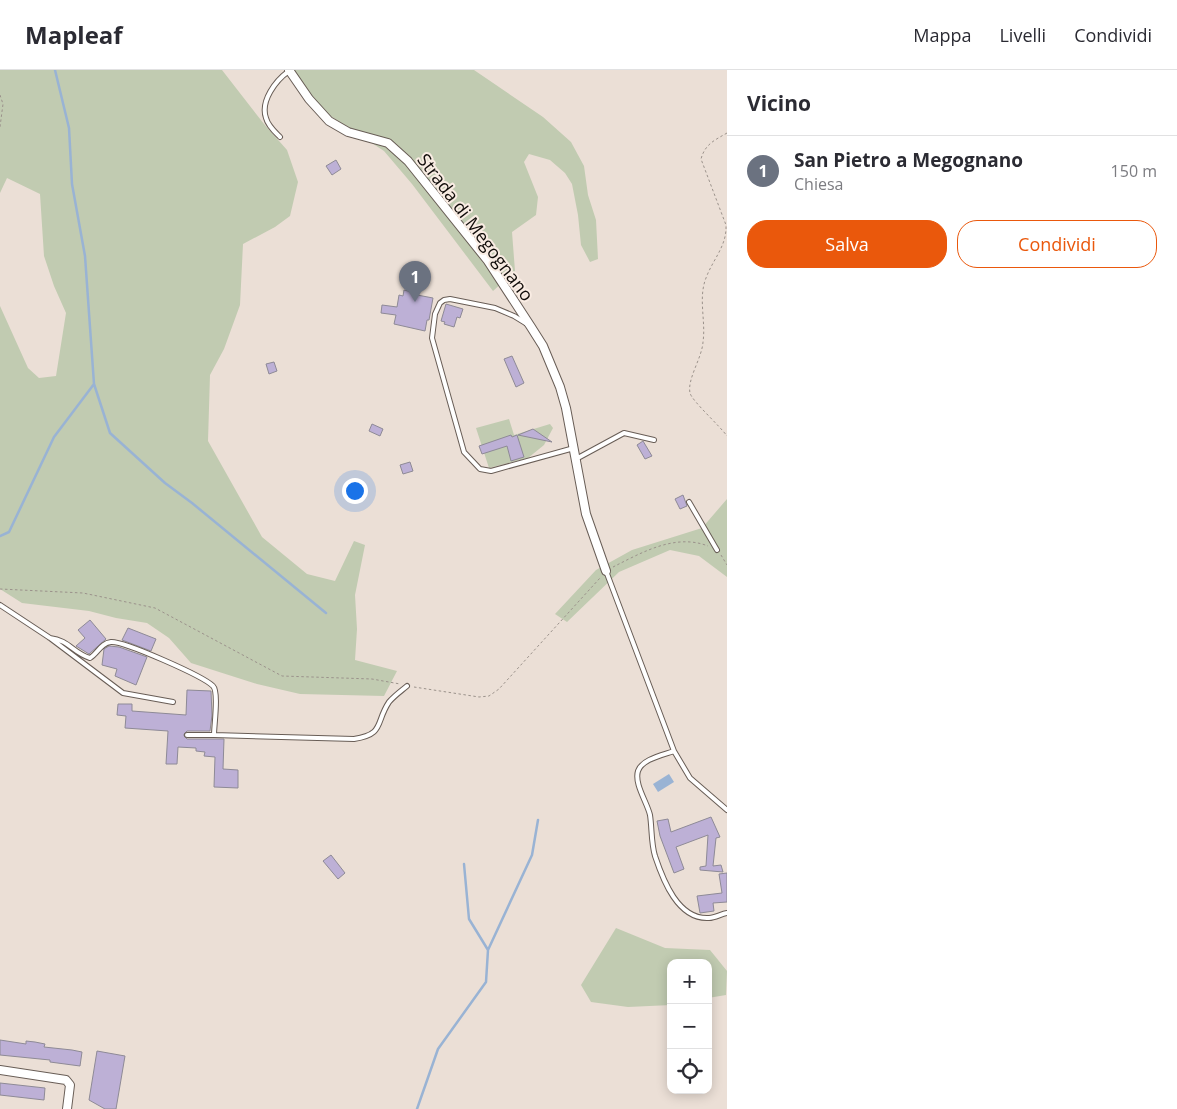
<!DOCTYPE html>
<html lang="it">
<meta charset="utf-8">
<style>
:root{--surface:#fff;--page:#f7f7f7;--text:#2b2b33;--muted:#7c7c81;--line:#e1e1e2;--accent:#ea580c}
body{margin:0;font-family:"Open Sans",sans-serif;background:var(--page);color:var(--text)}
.controls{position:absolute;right:15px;bottom:15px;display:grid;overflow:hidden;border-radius:10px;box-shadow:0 2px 12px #0003}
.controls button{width:45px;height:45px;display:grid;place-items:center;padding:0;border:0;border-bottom:1px solid var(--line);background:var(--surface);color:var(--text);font:25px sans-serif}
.you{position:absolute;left:354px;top:420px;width:18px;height:18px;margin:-12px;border:4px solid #fff;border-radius:50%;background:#1a73e8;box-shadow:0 0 0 8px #1a73e833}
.badge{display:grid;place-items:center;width:32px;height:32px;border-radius:50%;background:var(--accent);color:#fff;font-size:16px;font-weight:700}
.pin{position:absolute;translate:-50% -41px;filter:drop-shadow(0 1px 2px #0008)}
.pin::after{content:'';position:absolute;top:26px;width:18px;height:15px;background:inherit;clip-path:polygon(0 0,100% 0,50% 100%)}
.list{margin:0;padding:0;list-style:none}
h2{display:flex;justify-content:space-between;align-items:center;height:65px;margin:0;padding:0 20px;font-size:21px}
h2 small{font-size:16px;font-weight:400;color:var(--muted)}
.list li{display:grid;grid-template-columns:32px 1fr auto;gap:15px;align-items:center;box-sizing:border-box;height:70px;padding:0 20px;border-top:1px solid var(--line)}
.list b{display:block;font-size:19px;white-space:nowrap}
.list p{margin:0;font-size:16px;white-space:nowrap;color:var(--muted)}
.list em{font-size:16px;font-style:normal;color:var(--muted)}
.actions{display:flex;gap:10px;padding:15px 20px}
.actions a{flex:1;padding:11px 0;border:1px solid var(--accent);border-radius:20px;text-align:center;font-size:18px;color:var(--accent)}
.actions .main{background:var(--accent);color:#fff}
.icon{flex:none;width:28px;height:28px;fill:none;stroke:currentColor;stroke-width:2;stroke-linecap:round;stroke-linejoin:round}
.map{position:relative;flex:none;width:727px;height:1039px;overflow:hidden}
header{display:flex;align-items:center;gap:30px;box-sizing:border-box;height:70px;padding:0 25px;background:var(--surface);border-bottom:1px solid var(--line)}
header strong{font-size:24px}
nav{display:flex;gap:28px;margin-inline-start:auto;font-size:18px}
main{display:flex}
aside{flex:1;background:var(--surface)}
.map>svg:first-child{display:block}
.green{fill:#c1cbb1}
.water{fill:#99b3d4}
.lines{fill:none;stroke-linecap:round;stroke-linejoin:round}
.stream{stroke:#99b3d4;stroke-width:2.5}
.building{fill:#bdb0d6;stroke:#8e8a96}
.lane-casing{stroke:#685d56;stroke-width:6}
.street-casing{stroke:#685d56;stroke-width:10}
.path{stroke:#9b928b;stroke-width:1;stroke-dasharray:2.5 2.5;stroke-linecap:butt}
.lane{stroke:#fff;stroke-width:4}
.street{stroke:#fff;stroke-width:8}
.labels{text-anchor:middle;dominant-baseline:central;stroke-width:4;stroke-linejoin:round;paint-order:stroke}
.street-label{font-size:18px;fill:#100c09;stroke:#f9ece3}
</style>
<header>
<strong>Mapleaf</strong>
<nav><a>Mappa</a><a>Livelli</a><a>Condividi</a></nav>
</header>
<main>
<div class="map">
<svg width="727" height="1039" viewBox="0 0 727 1039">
<rect width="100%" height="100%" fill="#ebdfd6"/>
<path class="green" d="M0 0H222L264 54 287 80 298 112 290 146 275 157 243 174 240 235 224 279 210 305 208 371 262 467 307 504 335 511 354 471 365 475 355 525 357 559 355 590 397 601 384 626 300 624 257 614 191 593 169 568 147 553 116 548 89 541 22 533 0 519V236L28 298 39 308 56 306 66 243 54 216 44 186 40 124 7 108 0 123Z
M288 0H474L543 47 571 72 584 96 588 125 596 150 598 189 590 192 581 175 578 145 572 114 565 103 550 90 529 84 524 92 538 127 536 145 512 162 515 201 493 221 412 114 384 81 326 43Z
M509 349 514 365 550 354 553 358 544 375 528 388 489 398 476 358Z
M727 429V507L699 486 670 480 619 502 567 552 555 544 596 500 632 480 702 458Z
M616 858 665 878 710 880 727 901 726 925 708 928V893H671V935L628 937 591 932 581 915Z"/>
<path class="water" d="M669 704 674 712 658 722 653 714Z"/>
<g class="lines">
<path class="stream" d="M55 0 69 58 72 114 85 186 94 314 110 363 165 413 192 433 326 543
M0 466 9 462 54 367 94 314
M464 794 469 849 488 880
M417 1039 438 979 486 912 488 880 532 785 538 750"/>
</g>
<path class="building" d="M336 90 341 99 332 105 326 96Z
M404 220 412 222V224L433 228 429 250H427L425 261 394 254 396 245 381 243 382 235 397 237 399 225 403 226Z
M446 234 463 239 460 248 457 247 454 257 444 254 445 252 441 251Z
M512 286 524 313 516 317 504 289Z
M274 292 277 301 269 304 266 294Z
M372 354 383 359 380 366 369 361Z
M533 359 552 372 518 365Z
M511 365 512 367 517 365 524 387 511 391 507 376 482 384 479 376Z
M643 371 652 386 645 389 637 375Z
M410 392 413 401 403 404 400 395Z
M683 425 687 436 680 439 675 429Z
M90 550 106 569 89 584 76 576 85 568 78 560Z
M128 558 156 569 151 581 122 570Z
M109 576 119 577 147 587 136 615 115 606 117 599 102 595 104 579Z
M187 620 211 621 212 645 210 661H187L184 664V666L187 669H224L223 699 238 700V718L214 717 215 687 204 686 205 682 196 681V678L178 677 177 694H166L168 661 125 658 126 646 117 645 118 634H132V641L186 645Z
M711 747 720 767 716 768 713 796 721 795 723 802 700 800V797L706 796 708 765 676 777 684 799 674 803 660 766 657 751 668 749 671 762Z
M331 785 345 803 338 809 323 791Z
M727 803V832L713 833 714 841 700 843 697 826 722 823 719 804Z
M0 970 26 974V971L35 972 45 974 44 977 72 980 82 982 80 996 50 992V990L0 985Z
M97 981 125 986 116 1039H105L89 1030Z
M0 1013 45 1018 44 1030 0 1025Z"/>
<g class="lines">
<defs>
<path id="lane" d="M280 67C275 62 268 56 266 48 260 31 276 10 289 1
M527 254 514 246 495 238 450 229 444 230 440 233 435 244 432 268 464 382 480 399 491 401 574 378
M576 389 624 363 654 370
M689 432 717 480
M606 501 674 681 690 708 727 740
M0 535 50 568 123 623 173 632
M50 568C69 570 73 583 90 588 98 583 101 573 111 572 124 571 203 606 213 616 219 622 214 655 214 665L354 669C385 664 375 653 389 632 394 626 401 621 407 616
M187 665H214
M674 681C663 685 642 689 638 701 634 714 647 732 650 745 652 758 651 773 655 786 663 810 678 850 709 848 715 848 721 844 727 843"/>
<path id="street" d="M289 0 309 29 329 51 348 62 388 73 408 91 488 191 531 257 543 276 560 317 566 338 586 444 606 501
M0 1000 66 1010 70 1015 67 1039"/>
</defs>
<use href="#lane" class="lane-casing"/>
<use href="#street" class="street-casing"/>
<path class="path" d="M0 25 3 34 0 57
M727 63C715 70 705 74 701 89L726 155C727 176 713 189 706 208 698 228 706 251 703 272 702 288 687 309 690 323 692 331 720 356 727 366
M721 485 727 495
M613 497C641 483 675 463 708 476
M0 519 83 523 155 538 282 606 372 609 400 614
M414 617 479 627 489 626 499 619 600 508"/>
<use href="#lane" class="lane"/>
<use href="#street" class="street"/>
</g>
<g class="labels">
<g class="street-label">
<text transform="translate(476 157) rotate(53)">Strada di Megognano</text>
</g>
</g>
</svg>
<div class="controls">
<button>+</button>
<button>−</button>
<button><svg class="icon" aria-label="locate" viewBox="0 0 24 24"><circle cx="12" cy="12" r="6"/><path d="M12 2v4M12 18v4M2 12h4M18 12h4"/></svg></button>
</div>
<div class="you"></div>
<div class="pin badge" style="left:415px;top:232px;background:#6b7280">1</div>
</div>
<aside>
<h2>Vicino<small></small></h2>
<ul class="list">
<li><span class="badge" style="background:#6b7280">1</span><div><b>San Pietro a Megognano</b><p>Chiesa</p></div><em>150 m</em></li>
</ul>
<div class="actions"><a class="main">Salva</a><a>Condividi</a></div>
</aside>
</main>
